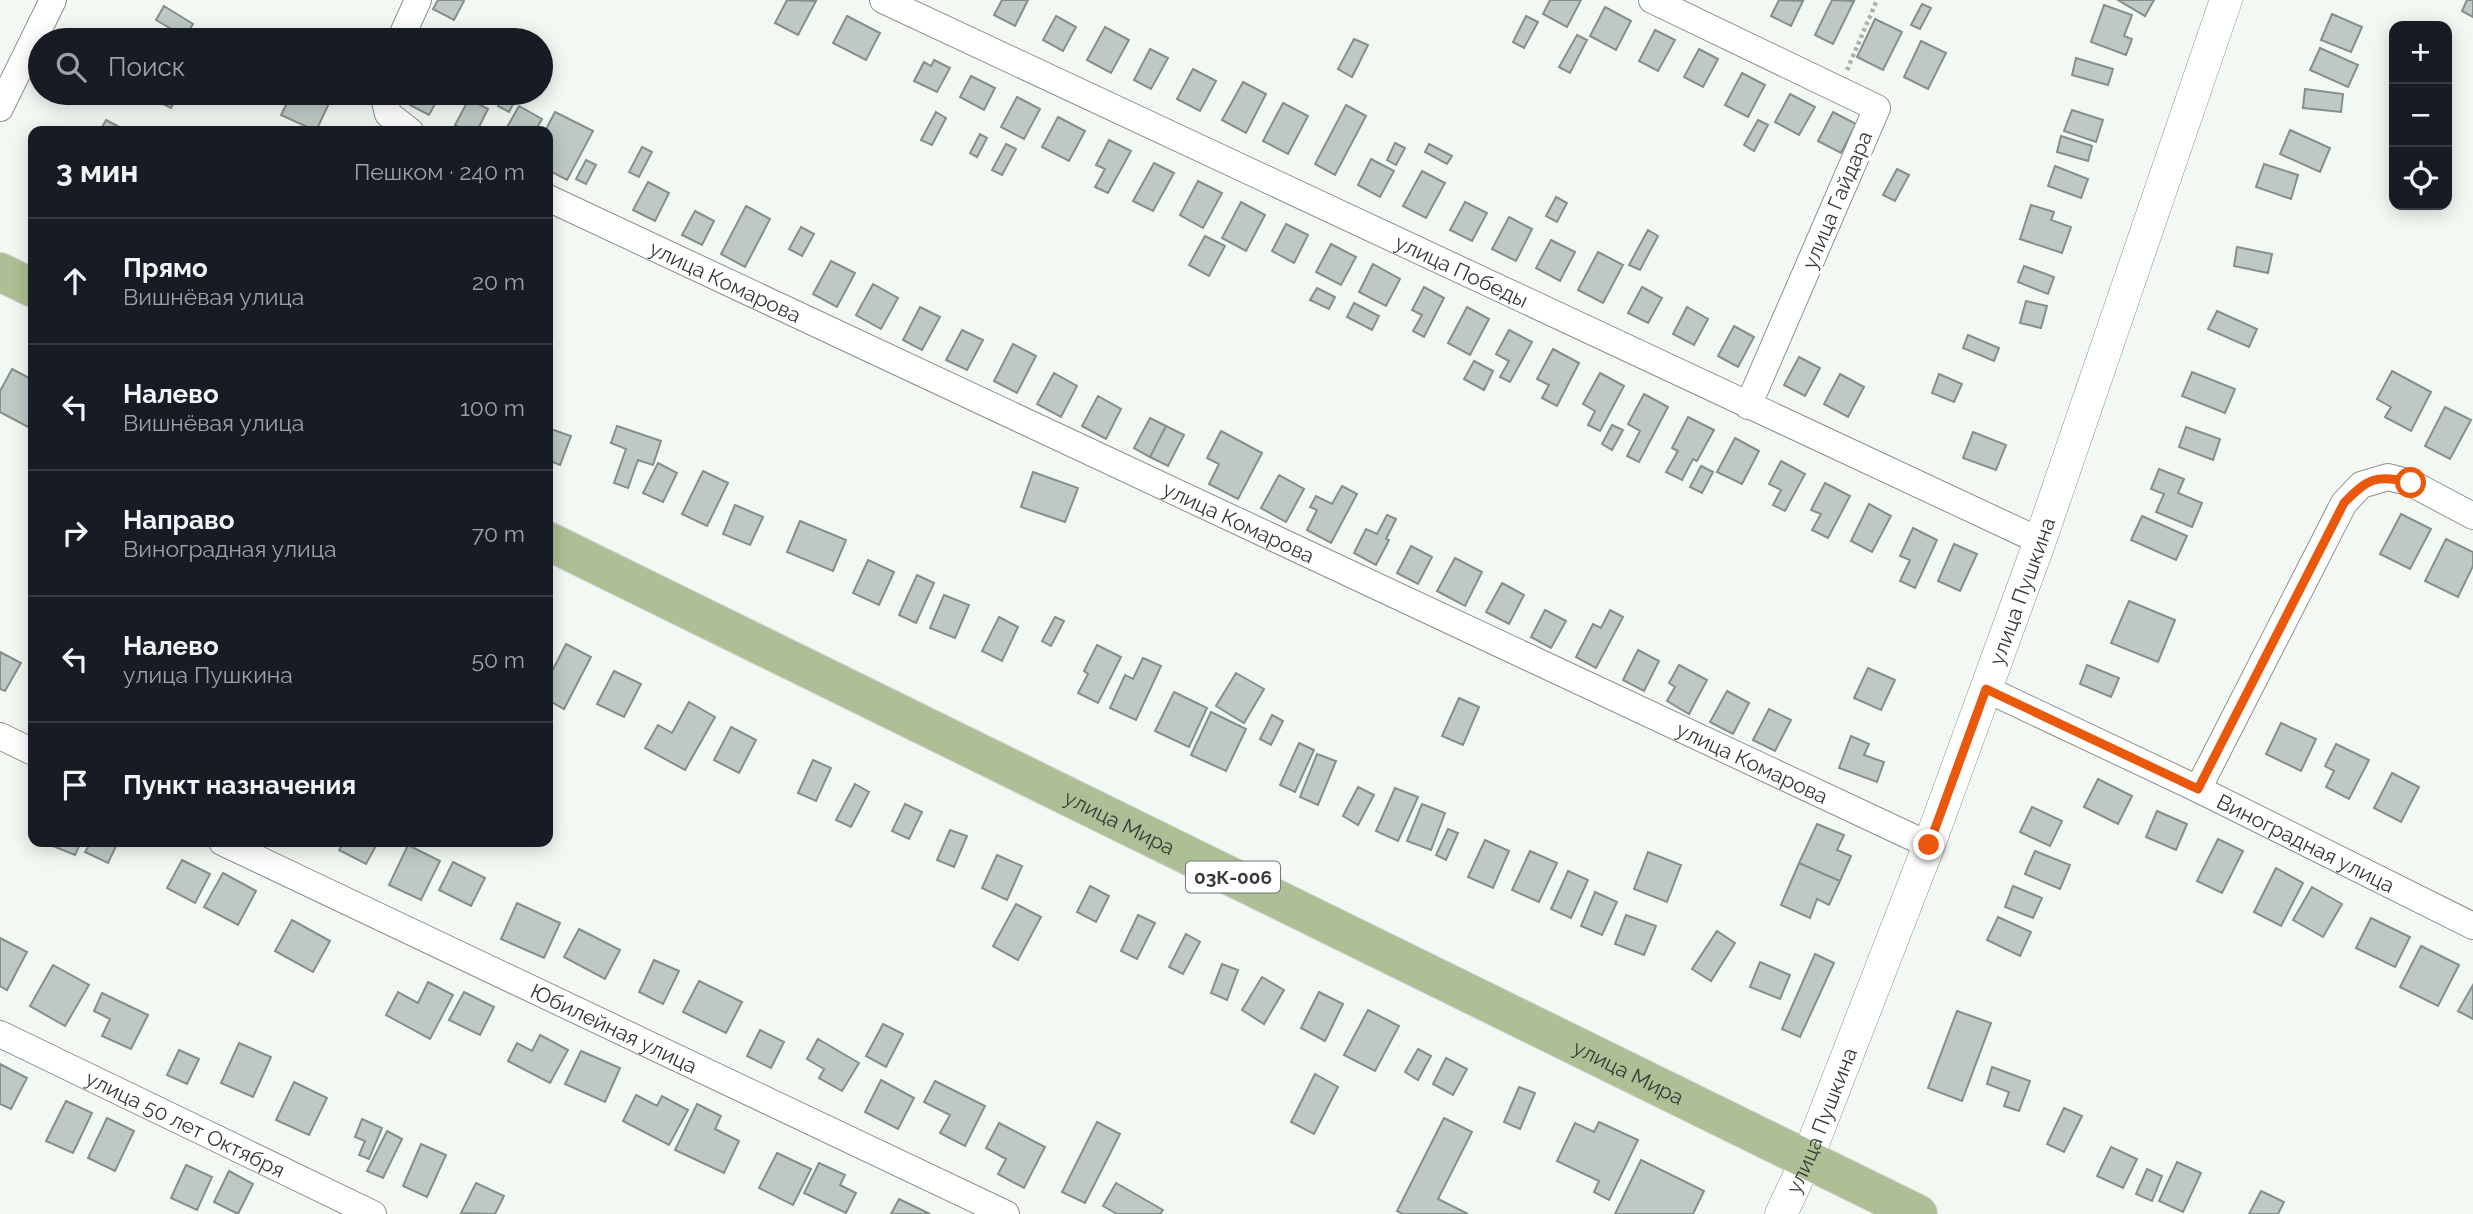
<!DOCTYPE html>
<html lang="ru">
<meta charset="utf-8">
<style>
:root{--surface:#171b24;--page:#20242c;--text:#f1f3f6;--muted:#9ea1a6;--line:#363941}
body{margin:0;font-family:Raleway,sans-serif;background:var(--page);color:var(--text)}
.controls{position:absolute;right:21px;top:21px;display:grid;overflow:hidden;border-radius:14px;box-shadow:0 4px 18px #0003}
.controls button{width:63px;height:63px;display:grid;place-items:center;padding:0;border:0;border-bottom:2px solid var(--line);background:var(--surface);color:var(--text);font:35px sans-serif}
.stop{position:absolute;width:21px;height:21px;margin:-16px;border:5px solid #ea580c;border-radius:50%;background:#fff}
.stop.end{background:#ea580c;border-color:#fff;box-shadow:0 2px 7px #0008}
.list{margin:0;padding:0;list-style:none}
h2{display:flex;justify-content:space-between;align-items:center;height:91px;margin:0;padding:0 28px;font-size:30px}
h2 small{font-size:23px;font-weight:400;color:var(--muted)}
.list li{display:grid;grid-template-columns:46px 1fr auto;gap:21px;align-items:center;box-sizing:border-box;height:126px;padding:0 28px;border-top:2px solid var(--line)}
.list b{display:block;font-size:26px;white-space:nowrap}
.list p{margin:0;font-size:23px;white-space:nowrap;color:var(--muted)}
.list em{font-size:23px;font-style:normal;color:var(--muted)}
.icon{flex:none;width:38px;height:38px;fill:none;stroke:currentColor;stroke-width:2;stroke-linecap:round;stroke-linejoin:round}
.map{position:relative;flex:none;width:2473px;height:1214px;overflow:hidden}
.search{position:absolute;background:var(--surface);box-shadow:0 4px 18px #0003;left:28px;top:28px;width:525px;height:77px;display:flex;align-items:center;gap:18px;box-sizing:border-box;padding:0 24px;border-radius:38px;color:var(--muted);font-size:26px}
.panel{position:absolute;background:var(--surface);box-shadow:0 4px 18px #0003;left:28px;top:126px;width:525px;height:721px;border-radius:14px}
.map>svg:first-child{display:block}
.building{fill:#bec9c5;stroke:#858f8b;stroke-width:2}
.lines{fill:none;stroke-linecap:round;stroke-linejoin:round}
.minor-casing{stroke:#8a928b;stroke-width:28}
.tertiary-casing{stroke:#8a928b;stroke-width:33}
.primary-casing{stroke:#d3d4d3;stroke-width:40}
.path{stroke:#abb2ac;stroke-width:4.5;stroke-dasharray:3.5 3.5;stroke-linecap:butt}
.minor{stroke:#fff;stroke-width:26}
.tertiary{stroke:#fff;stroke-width:32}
.primary{stroke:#adbf94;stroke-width:38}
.route{stroke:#ea580c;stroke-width:9}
.labels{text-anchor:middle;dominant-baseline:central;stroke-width:6;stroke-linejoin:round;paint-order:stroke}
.shield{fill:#fff;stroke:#737674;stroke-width:2}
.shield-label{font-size:19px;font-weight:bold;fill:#373b38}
.street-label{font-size:21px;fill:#373b38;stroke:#fff}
</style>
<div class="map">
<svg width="2473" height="1214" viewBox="0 0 2473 1214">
<rect width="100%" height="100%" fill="#f1f9f2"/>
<path class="building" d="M438 0H463L464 1 454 20 433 9Z
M787 0 816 1 798 35 775 23Z
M1002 0H1028L1015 26 994 15Z
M1550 0H1581L1567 27 1543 14Z
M1779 0 1803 1 1791 26 1771 16Z
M1832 0 1854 1 1833 44 1815 35Z
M2118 0H2154L2145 16Z
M2467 0H2473V17L2462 11Z
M1922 4 1931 8 1920 29 1911 25Z
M2104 5 2132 15 2124 36 2132 39 2126 55 2091 42Z
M164 6 193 24 185 37 156 20Z
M1605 7 1631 21 1616 50 1590 36Z
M2332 14 2362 27 2351 52 2321 40Z
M847 16 880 33 866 60 833 43Z
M1056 16 1076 27 1063 51 1043 40Z
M1526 16 1538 22 1524 48 1513 42Z
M1875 19 1902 32 1883 70 1857 57Z
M1105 27 1129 40 1111 73 1087 60Z
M1655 30 1675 40 1658 71 1639 61Z
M1577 35 1587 40 1570 73 1559 67Z
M1354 39 1368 45 1352 77 1338 69Z
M1921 41 1946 53 1928 89 1904 77Z
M2320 48 2358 65 2348 87 2310 70Z
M1150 49 1168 58 1151 89 1134 80Z
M1699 49 1718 59 1703 87 1684 77Z
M2076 58 2113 69 2108 85 2072 75Z
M934 60 950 68 937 92 914 81 924 62 931 66Z
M1193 69 1216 81 1200 111 1177 99Z
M1742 73 1765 85 1748 117 1725 105Z
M971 76 995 88 984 110 960 97Z
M1243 82 1266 94 1246 133 1222 120Z
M2305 89 2343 94 2341 112 2303 108Z
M141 93H166L176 98 171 108Z
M292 93H323L322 95 331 99 316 131 281 115Z
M416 93H441L429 115 410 105Z
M505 93H519L509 112 498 106Z
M1790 94 1815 107 1799 135 1775 122Z
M1017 97 1040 109 1024 139 1001 127Z
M469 99 488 109 477 131H466L455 125Z
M1283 103 1308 116 1288 154 1263 141Z
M1346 105 1366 116 1335 175 1315 164Z
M519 106 542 119 535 131H505Z
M2072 110 2103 120 2096 142 2064 131Z
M555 112 593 131 567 180 548 170V131H545Z
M936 112 946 118 932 145 921 140Z
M1833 112 1856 124 1841 153 1818 141Z
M1058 117 1085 131 1069 161 1042 147Z
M106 120 127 131H100Z
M1758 120 1768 125 1754 151 1744 145Z
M2290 130 2330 148 2320 172 2280 154Z
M980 134 987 138 977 157 970 153Z
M2061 136 2092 146 2088 161 2057 152Z
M1109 140 1131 151 1108 193 1095 187 1105 169 1096 165Z
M1395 143 1405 148 1396 165 1387 160Z
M1006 144 1016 149 1002 175 992 170Z
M1429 144 1452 156 1447 164 1425 152Z
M642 147 652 152 639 177 629 172Z
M1371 159 1394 171 1380 197 1358 185Z
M586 160 596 165 586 184 576 179Z
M1154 163 1174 173 1153 211 1133 201Z
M2264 164 2298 175 2291 199 2256 187Z
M2055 166 2088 179 2081 198 2048 186Z
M1897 169 1909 175 1895 201 1883 195Z
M1422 171 1445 183 1426 218 1403 206Z
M1198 181 1222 193 1203 228 1180 215Z
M648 182 669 193 655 221 633 210Z
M1556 197 1567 203 1557 222 1546 216Z
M1241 202 1265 215 1246 251 1222 238Z
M1465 202 1487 213 1472 241 1450 230Z
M2031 205 2054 212 2051 220 2071 227 2062 253 2020 239Z
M746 206 770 219 745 267 721 254Z
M695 211 714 221 702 245 682 235Z
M1509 217 1532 229 1516 261 1492 249Z
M1286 224 1308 235 1294 263 1272 251Z
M801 227 814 234 802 256 789 249Z
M1648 230 1658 236 1640 270 1629 265Z
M1205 236 1225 246 1209 276 1189 265Z
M1551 240 1575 252 1560 281 1536 268Z
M1331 244 1356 257 1341 285 1316 272Z
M2237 247 2272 254 2268 273 2234 266Z
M1598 252 1623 265 1603 303 1578 290Z
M831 261 855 273 837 307 813 294Z
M1373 264 1400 279 1386 306 1359 292Z
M2024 266 2054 277 2048 294 2018 282Z
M873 284 898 298 881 329 856 315Z
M1424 287 1444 298 1424 337 1413 331 1422 315 1412 310Z
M1642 287 1662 298 1648 323 1628 313Z
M1317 288 1335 297 1329 309 1310 300Z
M2026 301 2047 306 2041 328 2020 323Z
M1354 303 1379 316 1372 330 1347 317Z
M920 307 940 317 922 350 903 340Z
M1467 307 1489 319 1470 355 1448 343Z
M1687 307 1708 319 1694 345 1673 334Z
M2217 311 2257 329 2249 347 2208 329Z
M1734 326 1754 337 1738 367 1718 356Z
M962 330 983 340 967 370 946 360Z
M1509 330 1532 342 1510 382 1500 377 1509 361 1496 354Z
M1968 335 1999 348 1994 361 1963 348Z
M1013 344 1036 356 1017 393 994 381Z
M1553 349 1579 363 1557 406 1542 398 1549 385 1537 379Z
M1799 357 1820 368 1805 396 1784 385Z
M1474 361 1493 371 1484 390 1464 379Z
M12 369 33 380 31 398 33 399V418L28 427 0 412V391Z
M2392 371 2431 392 2411 431 2385 417 2391 407 2377 399Z
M2192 372 2235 389 2225 413 2182 396Z
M1054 373 1077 386 1061 417 1037 404Z
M1600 373 1624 386 1600 431 1588 425 1595 411 1583 404Z
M1840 374 1864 387 1848 417 1824 404Z
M1939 374 1962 384 1954 402 1932 393Z
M1644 394 1668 407 1639 462 1627 456 1640 431 1628 424Z
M1098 396 1121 409 1106 439 1082 426Z
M2445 407 2471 420 2450 459 2425 446Z
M1688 417 1714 430 1697 461 1693 459 1682 480 1666 472 1678 451 1672 448Z
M1150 418 1166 426 1150 457 1134 448Z
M1612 425 1623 430 1612 450 1602 444Z
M617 426 661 441 653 465 638 460 628 488 614 483 626 449 611 443Z
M1166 426 1184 435 1168 466 1150 457Z
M2186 427 2220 439 2213 460 2179 447Z
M548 428 571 436 560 465 548 460Z
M1221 431 1262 453 1238 499 1209 484 1219 464 1207 458Z
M1973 432 2006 445 1996 470 1963 458Z
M1735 438 1759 451 1742 484 1717 472Z
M1781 461 1805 474 1785 511 1773 505 1781 490 1769 484Z
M658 463 677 473 663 502 643 493Z
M1701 466 1713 472 1702 493 1690 487Z
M2159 469 2184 479 2178 493 2202 503 2192 527 2156 512 2164 494 2151 489Z
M703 471 728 483 707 526 682 514Z
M1033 472 1078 488 1065 522 1021 507Z
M1279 475 1304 489 1286 522 1261 508Z
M1825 483 1850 496 1828 538 1812 530 1821 514 1811 510Z
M1342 486 1357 494 1331 543 1307 530 1317 510 1310 507 1316 496 1332 504Z
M1869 504 1891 516 1872 552 1851 541Z
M735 505 763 517 750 545 723 534Z
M2401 514 2431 529 2410 569 2380 554Z
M1387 515 1396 519 1386 539 1389 540 1376 565 1354 553 1366 529 1377 534Z
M2142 516 2187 536 2176 560 2131 540Z
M800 521 846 540 833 571 787 552Z
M1913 528 1937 540 1915 588 1900 581 1910 560 1900 556Z
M2446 539 2473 552V566L2458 597 2425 581Z
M1954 544 1977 554 1960 591 1938 581Z
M1411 546 1432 557 1418 584 1397 573Z
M1455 558 1482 572 1465 606 1437 591Z
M868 560 894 572 879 605 853 593Z
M917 575 934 583 916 623 899 615Z
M1502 583 1524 595 1509 624 1486 612Z
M944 595 969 605 955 638 930 628Z
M2129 601 2175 620 2158 662 2111 643Z
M1545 610 1566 621 1551 648 1531 637Z
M1610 610 1623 617 1596 668 1576 657 1593 624 1601 628Z
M999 617 1018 627 1002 661 982 651Z
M1055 617 1064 621 1051 646 1042 641Z
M566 644 591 657 564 709 548 700V679Z
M1097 645 1121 657 1098 703 1078 693 1088 674 1084 671Z
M1638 650 1659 661 1644 691 1623 680Z
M0 652 21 663 5 691 0 689Z
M1143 658 1161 666 1136 720 1110 708 1125 675 1133 679Z
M1679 665 1707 680 1689 714 1667 701 1675 687 1669 683Z
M2087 665 2119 678 2111 697 2080 684Z
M1868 668 1895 680 1881 710 1854 698Z
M614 671 641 684 624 717 597 704Z
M1236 673 1264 689 1244 723 1216 706Z
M1727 691 1749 703 1733 734 1710 722Z
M1174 692 1207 708 1189 747 1155 731Z
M1459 698 1479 707 1463 745 1442 736Z
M689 702 715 717 685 770 645 748 658 725 672 733Z
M1769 709 1791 720 1775 751 1753 740Z
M1211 712 1246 729 1226 771 1191 755Z
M1272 715 1283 721 1271 745 1260 739Z
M2281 723 2316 739 2301 771 2266 754Z
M731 727 756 740 739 773 714 760Z
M1851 736 1869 744 1864 755 1884 762 1877 782 1839 768Z
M1299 743 1314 750 1295 792 1280 785Z
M2336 744 2369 760 2349 799 2326 787 2334 771 2325 766Z
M1317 754 1336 761 1318 805 1300 797Z
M813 760 831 768 816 801 798 793Z
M2392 773 2419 787 2401 822 2374 808Z
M2098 779 2132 796 2118 824 2084 807Z
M855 784 869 792 851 827 836 820Z
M1358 787 1374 795 1358 825 1343 816Z
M1395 788 1418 797 1398 841 1376 831Z
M905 804 922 812 909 839 892 831Z
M1422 804 1445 813 1431 850 1407 841Z
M2032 807 2062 821 2050 846 2020 832Z
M2157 811 2187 824 2176 850 2146 837Z
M1817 824 1844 835 1837 850 1851 856 1840 881 1799 863Z
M1448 829 1458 833 1446 860 1436 855Z
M950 830 967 836 954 867 937 860Z
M2218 839 2243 851 2222 893 2197 881Z
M1485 840 1509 851 1493 888 1468 877Z
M43 842H81L75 855Z
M91 842H118L108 863 85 852Z
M344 842H378L366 864 339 850Z
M408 845 440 861 421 900 389 885Z
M1530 851 1557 863 1539 902 1512 890Z
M2035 851 2070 865 2060 889 2025 874Z
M1648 852 1681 865 1667 902 1634 889Z
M997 855 1022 866 1007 900 982 888Z
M182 860 210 874 195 903 167 888Z
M453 862 485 878 471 906 439 890Z
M1799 863 1840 881 1829 905 1817 899 1810 918 1781 905Z
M2276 868 2303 883 2281 926 2254 912Z
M1568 871 1588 880 1571 918 1551 909Z
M223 873 256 891 238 925 204 907Z
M1090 886 1109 896 1096 922 1077 912Z
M2013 886 2042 898 2033 918 2005 907Z
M2312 887 2342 904 2323 937 2293 920Z
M1595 892 1617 902 1602 935 1581 926Z
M517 903 560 923 544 958 501 939Z
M1016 904 1041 917 1018 960 993 946Z
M1138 915 1155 923 1137 959 1121 951Z
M1626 915 1656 926 1644 955 1615 944Z
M1998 917 2031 932 2020 956 1987 940Z
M2371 918 2410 937 2395 967 2356 948Z
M292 920 330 941 313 972 275 951Z
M579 929 620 950 605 979 564 957Z
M1717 931 1735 943 1711 981 1692 969Z
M1186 934 1200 942 1183 974 1169 967Z
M0 938 27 952 7 990 0 986Z
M2421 946 2459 965 2438 1006 2400 987Z
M1815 954 1834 963 1800 1037 1782 1029Z
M654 960 679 971 663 1004 639 992Z
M1760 962 1790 975 1780 999 1750 987Z
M1222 964 1238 970 1227 1000 1211 993Z
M53 965 89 985 65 1026 30 1006Z
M1262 977 1284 990 1264 1024 1242 1010Z
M699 981 742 1002 726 1033 683 1012Z
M428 982 453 995 430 1039 386 1015 398 992 418 1003Z
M2473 985V1019L2458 1011Z
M464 992 494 1007 480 1035 449 1020Z
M1319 992 1343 1004 1325 1041 1301 1028Z
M102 993 148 1015 131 1049 102 1036 110 1019 94 1011Z
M1368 1010 1399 1026 1375 1071 1344 1055Z
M1957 1011 1991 1023 1962 1101 1928 1088Z
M883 1024 903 1034 886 1067 866 1056Z
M760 1030 784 1042 771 1068 747 1056Z
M540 1035 568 1050 550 1083 508 1061 517 1043 532 1051Z
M818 1039 859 1063 842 1091 819 1078 824 1069 807 1059Z
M239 1043 271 1057 253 1097 221 1083Z
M1418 1049 1431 1056 1418 1080 1405 1072Z
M179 1050 199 1059 187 1084 167 1075Z
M581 1051 620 1068 605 1102 565 1084Z
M1446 1058 1467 1069 1453 1095 1433 1084Z
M0 1064 27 1078 11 1109 0 1104Z
M1992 1067 2030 1081 2019 1111 2004 1106 2009 1092 1987 1084Z
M1315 1074 1338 1087 1314 1134 1291 1122Z
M881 1080 914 1098 898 1129 865 1112Z
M935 1081 985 1106 965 1146 940 1133 950 1115 924 1102Z
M294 1082 327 1098 309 1135 276 1120Z
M1519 1087 1535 1093 1520 1129 1504 1122Z
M636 1095 657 1106 662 1096 688 1110 669 1145 623 1121Z
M66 1101 92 1113 73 1153 46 1141Z
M697 1104 721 1116 715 1129 739 1141 724 1173 675 1150Z
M2064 1108 2082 1116 2064 1152 2047 1144Z
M107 1118 134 1131 115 1171 88 1158Z
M1444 1118 1472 1132 1438 1199 1468 1214H1403L1397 1211Z
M362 1119 382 1128 369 1159 359 1155 365 1141 355 1137Z
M1097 1122 1120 1134 1085 1203 1062 1192Z
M1599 1122 1638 1140 1609 1200 1594 1192 1599 1181 1557 1161 1575 1123 1594 1132Z
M999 1123 1045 1147 1024 1188 998 1174 1006 1159 986 1148Z
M387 1131 402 1139 383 1178 367 1171Z
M421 1144 446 1155 427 1197 403 1186Z
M2111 1147 2137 1159 2123 1188 2097 1176Z
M777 1153 811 1169 793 1205 759 1188Z
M1641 1160 1704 1191 1693 1214H1615Z
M2177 1162 2201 1173 2183 1212 2159 1201Z
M819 1163 845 1175 840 1185 856 1193 846 1213 804 1193Z
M186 1165 212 1177 197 1210 171 1198Z
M2147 1169 2162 1176 2152 1201 2136 1194Z
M229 1171 253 1184 238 1214 214 1202Z
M476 1183 504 1196 495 1214 461 1213Z
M1116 1183 1163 1210 1160 1214H1117L1103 1206Z
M2261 1191 2284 1202 2278 1214H2249Z
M899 1199 930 1214H891Z"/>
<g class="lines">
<defs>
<g id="minor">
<path id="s1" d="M883 0 2040 541"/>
<path d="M1652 0 1877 108 1748 406"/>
<path d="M400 40 418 0"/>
<path d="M383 93 388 114 410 131"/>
<path d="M0 108 53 0"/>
<path id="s2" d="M548 198 1929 845"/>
<path id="s3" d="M1986 689 2198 789 2473 926"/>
<path d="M0 736 33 752"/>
<path d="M2198 789 2344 503 2361 485 2388 477 2411 483 2473 516"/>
<path id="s4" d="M222 842 1006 1214"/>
<path id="s5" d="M0 1034 373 1214"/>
</g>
<g id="tertiary">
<path id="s6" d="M1781 1214 1807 1159 1929 845 2040 541 2226 0"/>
</g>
<g id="primary">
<path d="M0 272 33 288"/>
<path id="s7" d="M548 541 1918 1214"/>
</g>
</defs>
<use href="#minor" class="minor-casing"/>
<use href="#tertiary" class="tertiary-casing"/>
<use href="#primary" class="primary-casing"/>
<path class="path" d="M1847 70 1877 0"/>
<use href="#minor" class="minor"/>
<use href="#tertiary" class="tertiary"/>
<use href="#primary" class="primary"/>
</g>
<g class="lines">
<path class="route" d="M1929 845 1986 689 2198 789 2344 503C2368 478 2377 474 2411 483"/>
</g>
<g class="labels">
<rect class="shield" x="1186" y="861.5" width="94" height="31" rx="5"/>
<g class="shield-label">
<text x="1233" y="877">03К-006</text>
</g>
<g class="street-label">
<text transform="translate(1837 200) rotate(-67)">улица Гайдара</text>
<text stroke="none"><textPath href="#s1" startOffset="639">улица Победы</textPath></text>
<text stroke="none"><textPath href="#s2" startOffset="196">улица Комарова</textPath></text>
<text stroke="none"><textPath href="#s2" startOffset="763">улица Комарова</textPath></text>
<text stroke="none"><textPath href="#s6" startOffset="668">улица Пушкина</textPath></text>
<text stroke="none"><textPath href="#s2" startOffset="1330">улица Комарова</textPath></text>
<text stroke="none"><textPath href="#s7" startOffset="637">улица Мира</textPath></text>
<text stroke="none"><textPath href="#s3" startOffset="355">Виноградная улица</textPath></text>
<text stroke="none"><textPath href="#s4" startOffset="434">Юбилейная улица</textPath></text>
<text stroke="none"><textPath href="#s7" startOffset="1204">улица Мира</textPath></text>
<text stroke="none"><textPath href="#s6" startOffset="102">улица Пушкина</textPath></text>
<text stroke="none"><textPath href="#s5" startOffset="206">улица 50 лет Октября</textPath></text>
</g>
</g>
</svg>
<div class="controls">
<button>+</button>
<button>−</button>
<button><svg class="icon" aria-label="locate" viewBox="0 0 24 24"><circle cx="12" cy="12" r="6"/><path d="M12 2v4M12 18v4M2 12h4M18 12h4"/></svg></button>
</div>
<div class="stop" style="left:2411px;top:483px"></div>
<div class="stop end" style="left:1929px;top:845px"></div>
<div class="search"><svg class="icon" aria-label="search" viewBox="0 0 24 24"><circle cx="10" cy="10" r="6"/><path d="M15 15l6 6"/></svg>Поиск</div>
<section class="panel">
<h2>3 мин<small>Пешком · 240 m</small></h2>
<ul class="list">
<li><svg class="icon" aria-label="ahead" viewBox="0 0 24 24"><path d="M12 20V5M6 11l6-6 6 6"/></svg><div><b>Прямо</b><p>Вишнёвая улица</p></div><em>20 m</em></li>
<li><svg class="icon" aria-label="left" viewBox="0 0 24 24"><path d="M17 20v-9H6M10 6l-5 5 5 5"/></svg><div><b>Налево</b><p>Вишнёвая улица</p></div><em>100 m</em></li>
<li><svg class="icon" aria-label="right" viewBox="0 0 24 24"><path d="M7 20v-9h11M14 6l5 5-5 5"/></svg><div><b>Направо</b><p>Виноградная улица</p></div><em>70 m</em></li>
<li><svg class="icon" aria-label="left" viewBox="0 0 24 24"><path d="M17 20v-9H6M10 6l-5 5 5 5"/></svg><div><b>Налево</b><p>улица Пушкина</p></div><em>50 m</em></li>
<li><svg class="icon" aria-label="arrive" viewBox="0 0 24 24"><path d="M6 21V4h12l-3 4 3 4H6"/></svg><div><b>Пункт назначения</b></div></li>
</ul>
</section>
</div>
